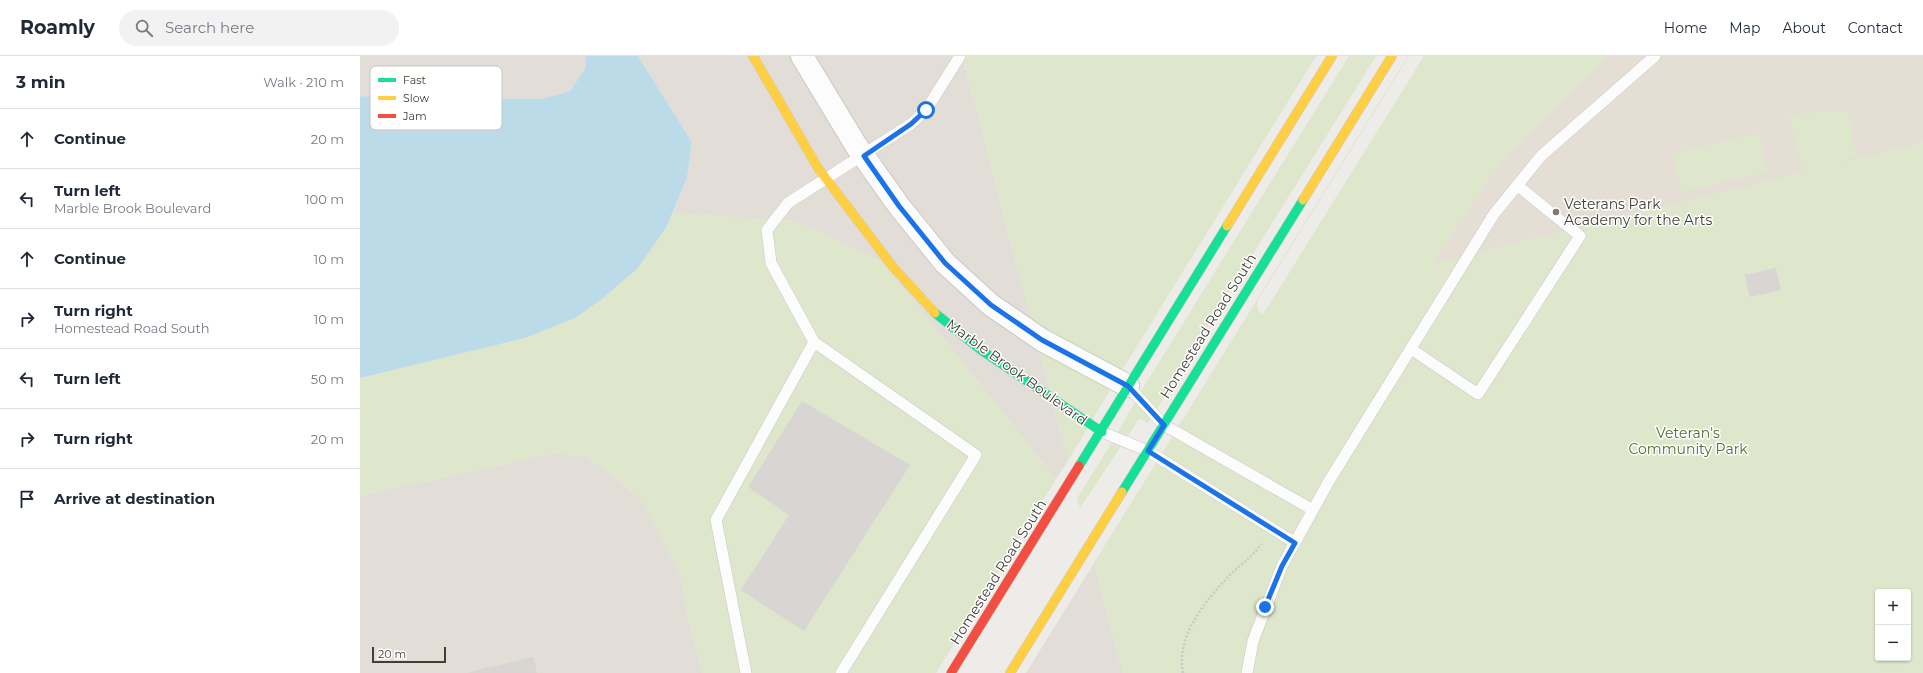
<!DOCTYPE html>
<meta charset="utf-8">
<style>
:root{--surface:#fff;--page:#f2f2f3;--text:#1f2937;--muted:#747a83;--line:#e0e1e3}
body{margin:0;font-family:Montserrat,sans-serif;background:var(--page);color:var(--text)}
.controls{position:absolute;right:12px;bottom:12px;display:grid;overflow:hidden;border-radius:4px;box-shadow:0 1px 3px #0004}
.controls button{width:36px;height:36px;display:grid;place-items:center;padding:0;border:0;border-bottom:1px solid var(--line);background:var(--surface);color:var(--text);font:20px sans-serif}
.scale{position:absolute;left:12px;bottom:10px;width:74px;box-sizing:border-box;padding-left:4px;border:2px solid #433d36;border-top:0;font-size:11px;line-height:14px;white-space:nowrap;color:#433d36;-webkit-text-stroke:3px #fff;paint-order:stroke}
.stop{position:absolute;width:12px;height:12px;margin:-9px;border:3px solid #1a73e8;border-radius:50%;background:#fff}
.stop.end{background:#1a73e8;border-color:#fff;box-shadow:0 1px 4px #0008}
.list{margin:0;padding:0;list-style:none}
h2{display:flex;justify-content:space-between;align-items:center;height:52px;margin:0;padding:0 16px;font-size:17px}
h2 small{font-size:13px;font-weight:400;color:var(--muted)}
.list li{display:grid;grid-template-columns:26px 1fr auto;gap:12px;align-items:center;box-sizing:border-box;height:60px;padding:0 16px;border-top:1px solid var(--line)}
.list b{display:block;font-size:15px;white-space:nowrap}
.list p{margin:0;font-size:13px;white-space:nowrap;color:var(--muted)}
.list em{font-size:13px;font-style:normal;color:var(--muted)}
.icon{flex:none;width:22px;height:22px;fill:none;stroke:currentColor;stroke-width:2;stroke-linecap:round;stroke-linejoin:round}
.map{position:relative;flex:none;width:1563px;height:617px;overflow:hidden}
header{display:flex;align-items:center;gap:24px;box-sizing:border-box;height:56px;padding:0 20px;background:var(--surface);border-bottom:1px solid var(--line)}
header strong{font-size:19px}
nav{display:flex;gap:22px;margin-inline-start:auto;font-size:14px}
.search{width:280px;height:36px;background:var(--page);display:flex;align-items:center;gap:10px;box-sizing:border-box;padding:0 14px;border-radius:22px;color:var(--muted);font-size:15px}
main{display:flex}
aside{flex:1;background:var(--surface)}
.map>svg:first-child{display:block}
.residential{fill:#e2ddd7}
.education{fill:#e4ded5}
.green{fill:#dee6cb;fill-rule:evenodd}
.water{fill:#bcdbe9}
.building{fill:#d8d5d2}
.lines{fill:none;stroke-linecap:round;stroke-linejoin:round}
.lane-casing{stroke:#cbc8c5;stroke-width:12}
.street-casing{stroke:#cbc8c5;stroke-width:24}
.fast-casing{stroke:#cfcbc3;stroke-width:10}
.slow-casing{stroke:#cfcbc3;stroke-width:10}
.jam-casing{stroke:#cfcbc3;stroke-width:10}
.path{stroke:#cccac6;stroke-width:2.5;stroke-dasharray:2 2;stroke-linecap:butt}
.lane{stroke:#fcfcfc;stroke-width:11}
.street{stroke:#fcfcfc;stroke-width:22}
.fast{stroke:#16e098;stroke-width:9}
.slow{stroke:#ffcf43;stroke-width:9}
.jam{stroke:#f24e42;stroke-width:9}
.route{stroke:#1a73e8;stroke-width:5}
.poi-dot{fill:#7f7a75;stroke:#fff;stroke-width:1.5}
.labels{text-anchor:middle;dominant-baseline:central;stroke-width:3;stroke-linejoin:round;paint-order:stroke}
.poi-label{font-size:14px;fill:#433d36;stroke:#fff;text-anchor:start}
.street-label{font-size:14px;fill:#433d36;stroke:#fff}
.park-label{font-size:14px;fill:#4d702f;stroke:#fff}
.key{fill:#fff;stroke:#c7c5c3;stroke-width:1}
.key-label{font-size:11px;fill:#433d36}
</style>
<header>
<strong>Roamly</strong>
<div class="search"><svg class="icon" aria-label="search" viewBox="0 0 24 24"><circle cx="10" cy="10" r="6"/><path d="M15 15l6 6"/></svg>Search here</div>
<nav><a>Home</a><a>Map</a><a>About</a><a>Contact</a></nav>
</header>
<main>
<aside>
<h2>3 min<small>Walk · 210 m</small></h2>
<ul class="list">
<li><svg class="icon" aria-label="ahead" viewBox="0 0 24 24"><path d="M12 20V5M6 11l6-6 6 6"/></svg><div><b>Continue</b></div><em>20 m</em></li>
<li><svg class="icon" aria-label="left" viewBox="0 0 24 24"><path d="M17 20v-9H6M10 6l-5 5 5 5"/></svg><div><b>Turn left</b><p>Marble Brook Boulevard</p></div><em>100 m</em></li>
<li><svg class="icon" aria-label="ahead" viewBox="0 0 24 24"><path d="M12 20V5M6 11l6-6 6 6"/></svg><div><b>Continue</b></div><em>10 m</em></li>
<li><svg class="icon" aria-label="right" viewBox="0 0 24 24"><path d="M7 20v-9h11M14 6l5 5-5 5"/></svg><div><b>Turn right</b><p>Homestead Road South</p></div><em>10 m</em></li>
<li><svg class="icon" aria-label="left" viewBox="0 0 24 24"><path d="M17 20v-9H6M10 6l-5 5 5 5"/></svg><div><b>Turn left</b></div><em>50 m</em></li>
<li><svg class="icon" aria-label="right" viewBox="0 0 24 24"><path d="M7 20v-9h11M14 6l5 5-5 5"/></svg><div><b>Turn right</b></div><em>20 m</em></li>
<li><svg class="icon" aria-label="arrive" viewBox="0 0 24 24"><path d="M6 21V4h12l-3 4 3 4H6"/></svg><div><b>Arrive at destination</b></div></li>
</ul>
</aside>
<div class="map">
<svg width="1563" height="617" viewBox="0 0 1563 617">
<rect width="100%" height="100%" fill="#eeece9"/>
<path class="residential" d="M0 0H226L225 13 210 35 181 43 122 42 73 46 0 40Z
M278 0H602L708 405 696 423 522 206 435 165 313 157 327 122 332 86Z
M195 397 226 401 255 421 282 445 320 517 327 558 343 617H0V440Z
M734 507 763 617H666Z"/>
<path class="education" d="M1248 0H1563V87L1072 208 1142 103Z"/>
<path class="green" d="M602 0H956L756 324 708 405Z
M989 0H1016L788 367 779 363 720 452 717 442 754 383 781 335Z
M1048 0H1049L898 244C897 249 896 255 902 258L909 249 1064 0H1248L1142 103 1072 208 1443 116 1429 58 1487 54 1497 99 1474 108 1563 87V617H763L734 507ZM1518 536H1548V602H1518Z
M1398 77 1408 116 1322 136 1312 97Z
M313 157 435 165 522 206 696 423 576 617H343L327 558 320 517 282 445 255 421 226 401 195 397 0 440V322L165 282 215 262 242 243 278 212 307 170Z"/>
<path class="water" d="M226 0H278L332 86 327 122 307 170 278 212 242 243 215 262 165 282 0 322V40L73 46 122 42 181 43 210 35 225 13Z"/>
<path class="building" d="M1416 212 1421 234 1390 241 1385 219Z
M442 345 550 409 444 575 381 534 429 459 388 431Z
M173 601 177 617H109V616Z"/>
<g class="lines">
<defs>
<path id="lane" d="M1051 293 1118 338 1220 180 1158 130
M768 330 804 369 953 454
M742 376 788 395 935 487
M386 617 356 464 454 286
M481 617 616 399 454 286 411 207 407 174 428 147 551 68 566 54 600 0
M887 617 893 585 922 510 969 425 1134 158 1181 100 1295 0"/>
<path id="street" d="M442 0 497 91 539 150 585 207 631 249 682 284 768 330"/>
<path id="fast" d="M575 257 621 294 742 376
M719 410 867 170
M762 436 943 144"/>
<path id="slow" d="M393 0 458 112 533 211 575 257
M943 144 1032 0
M867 170 972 0
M650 617 762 436"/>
<path id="jam" d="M591 617 719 410"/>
</defs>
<use href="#lane" class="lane-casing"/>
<use href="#street" class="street-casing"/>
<use href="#fast" class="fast-casing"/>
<use href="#slow" class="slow-casing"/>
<use href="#jam" class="jam-casing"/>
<path class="path" d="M823 617C815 578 850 539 875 514 885 505 894 499 901 488"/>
<use href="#lane" class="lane"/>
<use href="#street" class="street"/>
<use href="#fast" class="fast"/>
<use href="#slow" class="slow"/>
<use href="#jam" class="jam"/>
</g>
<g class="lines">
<path class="route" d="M566 54 551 68 504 100 539 150 585 207 631 249 682 284 768 330 804 369 788 395 935 487 922 510 905 551"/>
</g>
<circle class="poi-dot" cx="1196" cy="156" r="4"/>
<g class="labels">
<g class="poi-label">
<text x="1204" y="148">Veterans Park<tspan x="1204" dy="16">Academy for the Arts</tspan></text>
</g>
<g class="street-label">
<text transform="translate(848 270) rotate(-58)">Homestead Road South</text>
<text transform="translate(657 316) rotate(36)">Marble Brook Boulevard</text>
<text transform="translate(638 516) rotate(-58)">Homestead Road South</text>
</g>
<g class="park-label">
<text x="1328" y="377">Veteran's<tspan x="1328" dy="16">Community Park</tspan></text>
</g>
</g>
<rect x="10" y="10" width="132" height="64" rx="6" class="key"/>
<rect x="18" y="22" width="18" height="4" fill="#16e098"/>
<rect x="18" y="40" width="18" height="4" fill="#ffcf43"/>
<rect x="18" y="58" width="18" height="4" fill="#f24e42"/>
<g class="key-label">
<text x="43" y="28">Fast</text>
<text x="43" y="46">Slow</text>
<text x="43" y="64">Jam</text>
</g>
</svg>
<div class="controls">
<button>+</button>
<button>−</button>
</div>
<div class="scale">20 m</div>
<div class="stop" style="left:566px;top:54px"></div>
<div class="stop end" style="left:905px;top:551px"></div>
</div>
</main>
